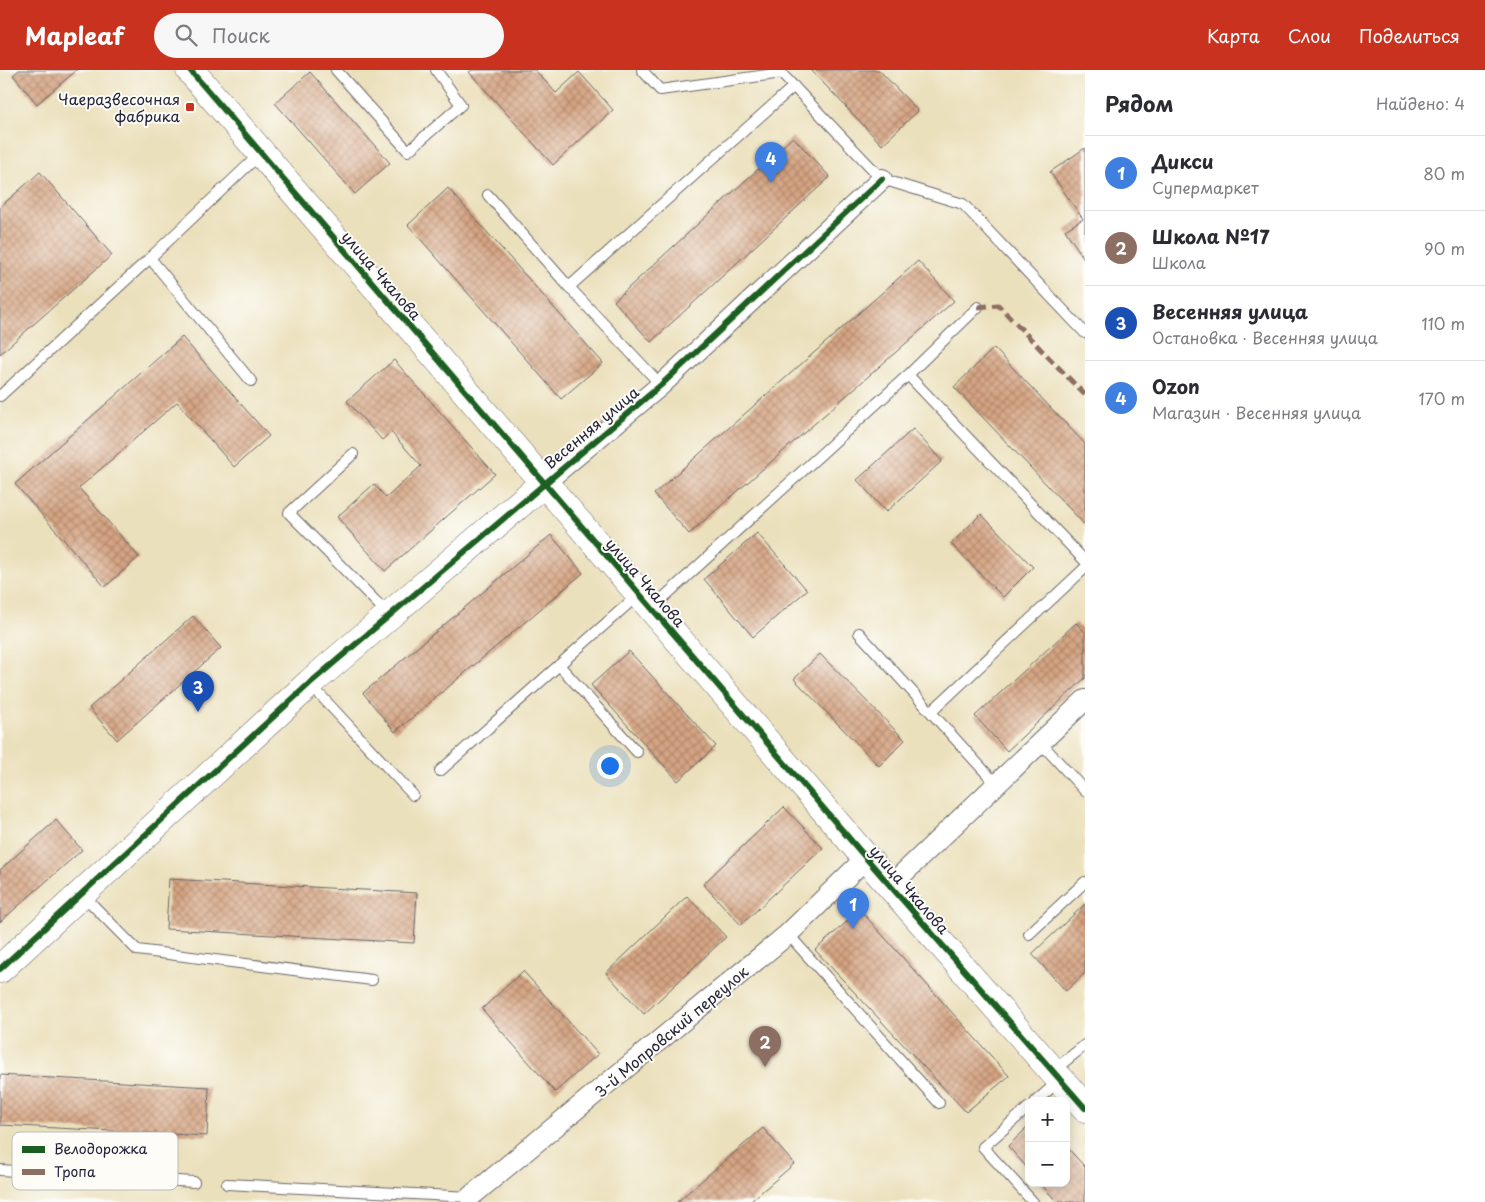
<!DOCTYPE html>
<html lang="ru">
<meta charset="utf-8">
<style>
:root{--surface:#fff;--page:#f7f7f7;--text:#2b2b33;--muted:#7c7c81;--line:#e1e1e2;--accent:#c8321e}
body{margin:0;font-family:"Playpen Sans",sans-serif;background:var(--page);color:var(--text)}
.controls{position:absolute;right:15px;bottom:15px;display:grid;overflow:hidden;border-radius:10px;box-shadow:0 2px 12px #0003}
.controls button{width:45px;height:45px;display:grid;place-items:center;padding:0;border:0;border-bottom:1px solid var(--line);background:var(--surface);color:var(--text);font:25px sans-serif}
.you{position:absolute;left:609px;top:695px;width:18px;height:18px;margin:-12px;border:4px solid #fff;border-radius:50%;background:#1a73e8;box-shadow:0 0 0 8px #1a73e833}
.badge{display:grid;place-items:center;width:32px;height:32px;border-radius:50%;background:var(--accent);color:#fff;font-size:16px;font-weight:700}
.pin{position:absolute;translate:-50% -41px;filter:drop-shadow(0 1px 2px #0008)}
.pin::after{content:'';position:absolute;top:26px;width:18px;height:15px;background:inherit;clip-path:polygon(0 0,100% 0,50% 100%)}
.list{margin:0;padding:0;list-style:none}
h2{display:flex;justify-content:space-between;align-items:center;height:65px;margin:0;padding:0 20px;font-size:21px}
h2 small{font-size:16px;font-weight:400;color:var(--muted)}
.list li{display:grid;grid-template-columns:32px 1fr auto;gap:15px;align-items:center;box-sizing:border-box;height:75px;padding:0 20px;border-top:1px solid var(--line)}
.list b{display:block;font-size:19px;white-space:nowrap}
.list p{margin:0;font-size:16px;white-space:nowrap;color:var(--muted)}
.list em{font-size:16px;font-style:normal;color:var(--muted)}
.icon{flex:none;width:28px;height:28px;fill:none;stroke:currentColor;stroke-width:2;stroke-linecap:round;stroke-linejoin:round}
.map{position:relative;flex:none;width:1085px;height:1132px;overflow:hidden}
header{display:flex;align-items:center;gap:30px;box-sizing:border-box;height:70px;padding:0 25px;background:var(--accent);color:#fff}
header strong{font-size:24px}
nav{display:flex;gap:28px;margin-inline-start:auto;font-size:18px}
.search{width:350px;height:45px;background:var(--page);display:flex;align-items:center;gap:12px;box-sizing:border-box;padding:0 18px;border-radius:28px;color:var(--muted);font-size:19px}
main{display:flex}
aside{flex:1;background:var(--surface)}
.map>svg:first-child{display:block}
.building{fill:url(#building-cross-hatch)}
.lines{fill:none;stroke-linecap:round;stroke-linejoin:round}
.lane-casing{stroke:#686468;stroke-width:12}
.street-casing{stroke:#686468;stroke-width:22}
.secondary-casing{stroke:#686468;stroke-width:29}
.lane{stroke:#fff;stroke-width:10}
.street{stroke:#fff;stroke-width:20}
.secondary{stroke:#fff;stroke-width:28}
.quiet{stroke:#8d6e63;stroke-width:5;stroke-dasharray:10 5;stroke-linecap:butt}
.cycleway-casing{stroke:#fdfcf7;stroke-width:9}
.cycleway{stroke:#1b5e20;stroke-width:6}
.poi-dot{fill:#c8321e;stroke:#fdfcf7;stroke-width:2}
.labels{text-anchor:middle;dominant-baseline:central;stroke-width:4;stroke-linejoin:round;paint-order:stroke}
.poi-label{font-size:15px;fill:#22223b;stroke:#fdfcf7;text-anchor:end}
.street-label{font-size:15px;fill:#22223b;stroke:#fdfcf7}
.key{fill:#fdfcf7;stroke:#bbbbbf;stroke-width:1}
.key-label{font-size:14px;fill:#22223b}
</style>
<header>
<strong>Mapleaf</strong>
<div class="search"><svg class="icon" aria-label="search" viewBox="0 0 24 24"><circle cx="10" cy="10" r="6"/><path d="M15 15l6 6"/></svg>Поиск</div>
<nav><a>Карта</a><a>Слои</a><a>Поделиться</a></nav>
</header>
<main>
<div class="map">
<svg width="1085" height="1132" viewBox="0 0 1085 1132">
<defs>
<pattern id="building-cross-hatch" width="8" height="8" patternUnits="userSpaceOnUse" patternTransform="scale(1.25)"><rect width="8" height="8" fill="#d6a482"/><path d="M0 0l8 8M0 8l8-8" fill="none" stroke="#ad856c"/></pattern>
</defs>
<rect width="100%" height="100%" fill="#fdfcf7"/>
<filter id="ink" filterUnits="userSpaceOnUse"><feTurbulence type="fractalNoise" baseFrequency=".02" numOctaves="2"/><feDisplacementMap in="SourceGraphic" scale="10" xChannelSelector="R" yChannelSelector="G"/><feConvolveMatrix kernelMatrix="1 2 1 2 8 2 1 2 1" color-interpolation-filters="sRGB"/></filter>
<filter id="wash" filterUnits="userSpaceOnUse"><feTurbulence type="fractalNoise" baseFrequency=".0096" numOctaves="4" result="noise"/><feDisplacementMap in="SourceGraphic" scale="20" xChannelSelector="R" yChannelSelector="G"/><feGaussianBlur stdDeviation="1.12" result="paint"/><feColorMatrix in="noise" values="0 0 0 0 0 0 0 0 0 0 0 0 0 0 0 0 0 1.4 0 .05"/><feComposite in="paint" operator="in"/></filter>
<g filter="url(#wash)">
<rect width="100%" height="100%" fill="#ebe0bc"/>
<g id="blocks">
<path class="building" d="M19 0H77L37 34 13 5Z
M472 0H535L556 23 579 2 613 40 553 95 469 2Z
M811 0H879L918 41 882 75Z
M310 2 390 93 355 124 275 33Z
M793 67 830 107 651 272 614 231Z
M1085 78V190L1065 160 1083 149 1050 102Z
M40 102 112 185 0 284V137Z
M448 118 603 293 561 329 408 155Z
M918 191 954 231 689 464 654 424Z
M182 267 269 366 234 397 177 332 79 418 139 487 105 517 15 414Z
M994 278 1085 374V455L954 317Z
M394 290 495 404 385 501 337 447 374 414 386 428 421 396 391 362 382 370 347 331Z
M913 359 942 391 886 442 857 410Z
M981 444 1033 497 1003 527 951 474Z
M757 463 807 520 753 567 704 509Z
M551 465 583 503 395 662 363 623Z
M193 546 221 578 117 670 89 638Z
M1076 553 1085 562V608L1007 681 975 646Z
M629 581 716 676 678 711 591 615Z
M820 584 905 670 879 696 794 609Z
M784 737 823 778 741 855 703 814Z
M56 750 82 780 0 852V800Z
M169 809 417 823 414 873 166 859Z
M687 826 726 867 644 944 606 903Z
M1085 834V903L1066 921 1032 884Z
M860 840 1009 1006 966 1042 815 880Z
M523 901 598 984 555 1022 482 939Z
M0 1005 209 1017 207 1066 0 1055Z
M1029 1056V1100L1008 1076Z
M763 1058 794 1094 752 1130 753 1132H677Z
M1066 1076 1085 1097V1132H1057L1040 1113H1066Z"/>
</g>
</g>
<g filter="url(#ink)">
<use href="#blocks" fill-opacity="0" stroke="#686468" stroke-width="1"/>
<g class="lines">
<defs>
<path id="lane" d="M336 0 408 81 461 35 436 0
M642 0 660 20 782 3
M778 0 882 109 963 134 1085 263
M488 125 569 217 661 315
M569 217 794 16
M908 305 1085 491
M251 311 150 188 260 84
M0 326 150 188
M353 384 289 443 388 544
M652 538 908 305 978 237
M859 563 997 715
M559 595 637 682
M310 614 413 725
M931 642 1085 498
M1041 673 1085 721
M440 701 639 524
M83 825 137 880 372 910
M788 864 939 1033
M1029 864 1085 812
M1053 1001 1085 975
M1036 1031 1059 1011
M1029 1037 983 1077 1033 1132
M0 1100 194 1112
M227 1114 470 1127"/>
<path id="street" d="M544 413 661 315 882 109
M891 815 1085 630
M470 1127 788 864 866 788"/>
<path id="secondary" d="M190 0 866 788 1085 1038
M0 899 310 613 544 413"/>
</defs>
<use href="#lane" class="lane-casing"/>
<use href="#street" class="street-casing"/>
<use href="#secondary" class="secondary-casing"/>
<use href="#lane" class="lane"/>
<use href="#street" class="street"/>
<use href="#secondary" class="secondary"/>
<path class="quiet" d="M978 237 998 235 1085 325"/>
<defs>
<path id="cycleway" d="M190 0 866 788 1085 1038
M0 899 310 613 661 315 882 109"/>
</defs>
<use href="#cycleway" class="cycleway-casing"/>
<use href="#cycleway" class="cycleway"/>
</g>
</g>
<rect class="poi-dot" x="185" y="32" width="10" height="10" rx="2.5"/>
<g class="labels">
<g class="poi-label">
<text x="180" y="28">Чаеразвесочная<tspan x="180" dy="17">фабрика</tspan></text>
</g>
<g class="street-label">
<text transform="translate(382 205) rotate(49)">улица Чкалова</text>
<text transform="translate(591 357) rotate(-40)">Весенняя улица</text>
<text transform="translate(646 512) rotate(49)">улица Чкалова</text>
<text transform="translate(910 819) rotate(49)">улица Чкалова</text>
<text transform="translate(671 961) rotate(-40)">3-й Мопровский переулок</text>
</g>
</g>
<rect x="12" y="1062" width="166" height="58" rx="8" class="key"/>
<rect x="22" y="1076" width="23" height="7" fill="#1b5e20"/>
<rect x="22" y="1099" width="23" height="6" fill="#8d6e63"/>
<g class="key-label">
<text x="54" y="1084">Велодорожка</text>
<text x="54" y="1107">Тропа</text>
</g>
</svg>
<div class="controls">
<button>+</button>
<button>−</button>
</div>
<div class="you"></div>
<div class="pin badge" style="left:853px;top:859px;background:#3f7fe0">1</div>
<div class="pin badge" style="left:765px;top:997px;background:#8d6e63">2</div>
<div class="pin badge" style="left:198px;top:642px;background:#1a4fb4">3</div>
<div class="pin badge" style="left:771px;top:113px;background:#3f7fe0">4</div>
</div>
<aside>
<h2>Рядом<small>Найдено: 4</small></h2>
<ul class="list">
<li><span class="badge" style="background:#3f7fe0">1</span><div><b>Дикси</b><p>Супермаркет</p></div><em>80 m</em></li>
<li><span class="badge" style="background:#8d6e63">2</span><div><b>Школа №17</b><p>Школа</p></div><em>90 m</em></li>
<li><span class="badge" style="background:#1a4fb4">3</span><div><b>Весенняя улица</b><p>Остановка · Весенняя улица</p></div><em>110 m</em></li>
<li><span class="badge" style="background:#3f7fe0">4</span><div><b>Ozon</b><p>Магазин · Весенняя улица</p></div><em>170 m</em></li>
</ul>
</aside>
</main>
